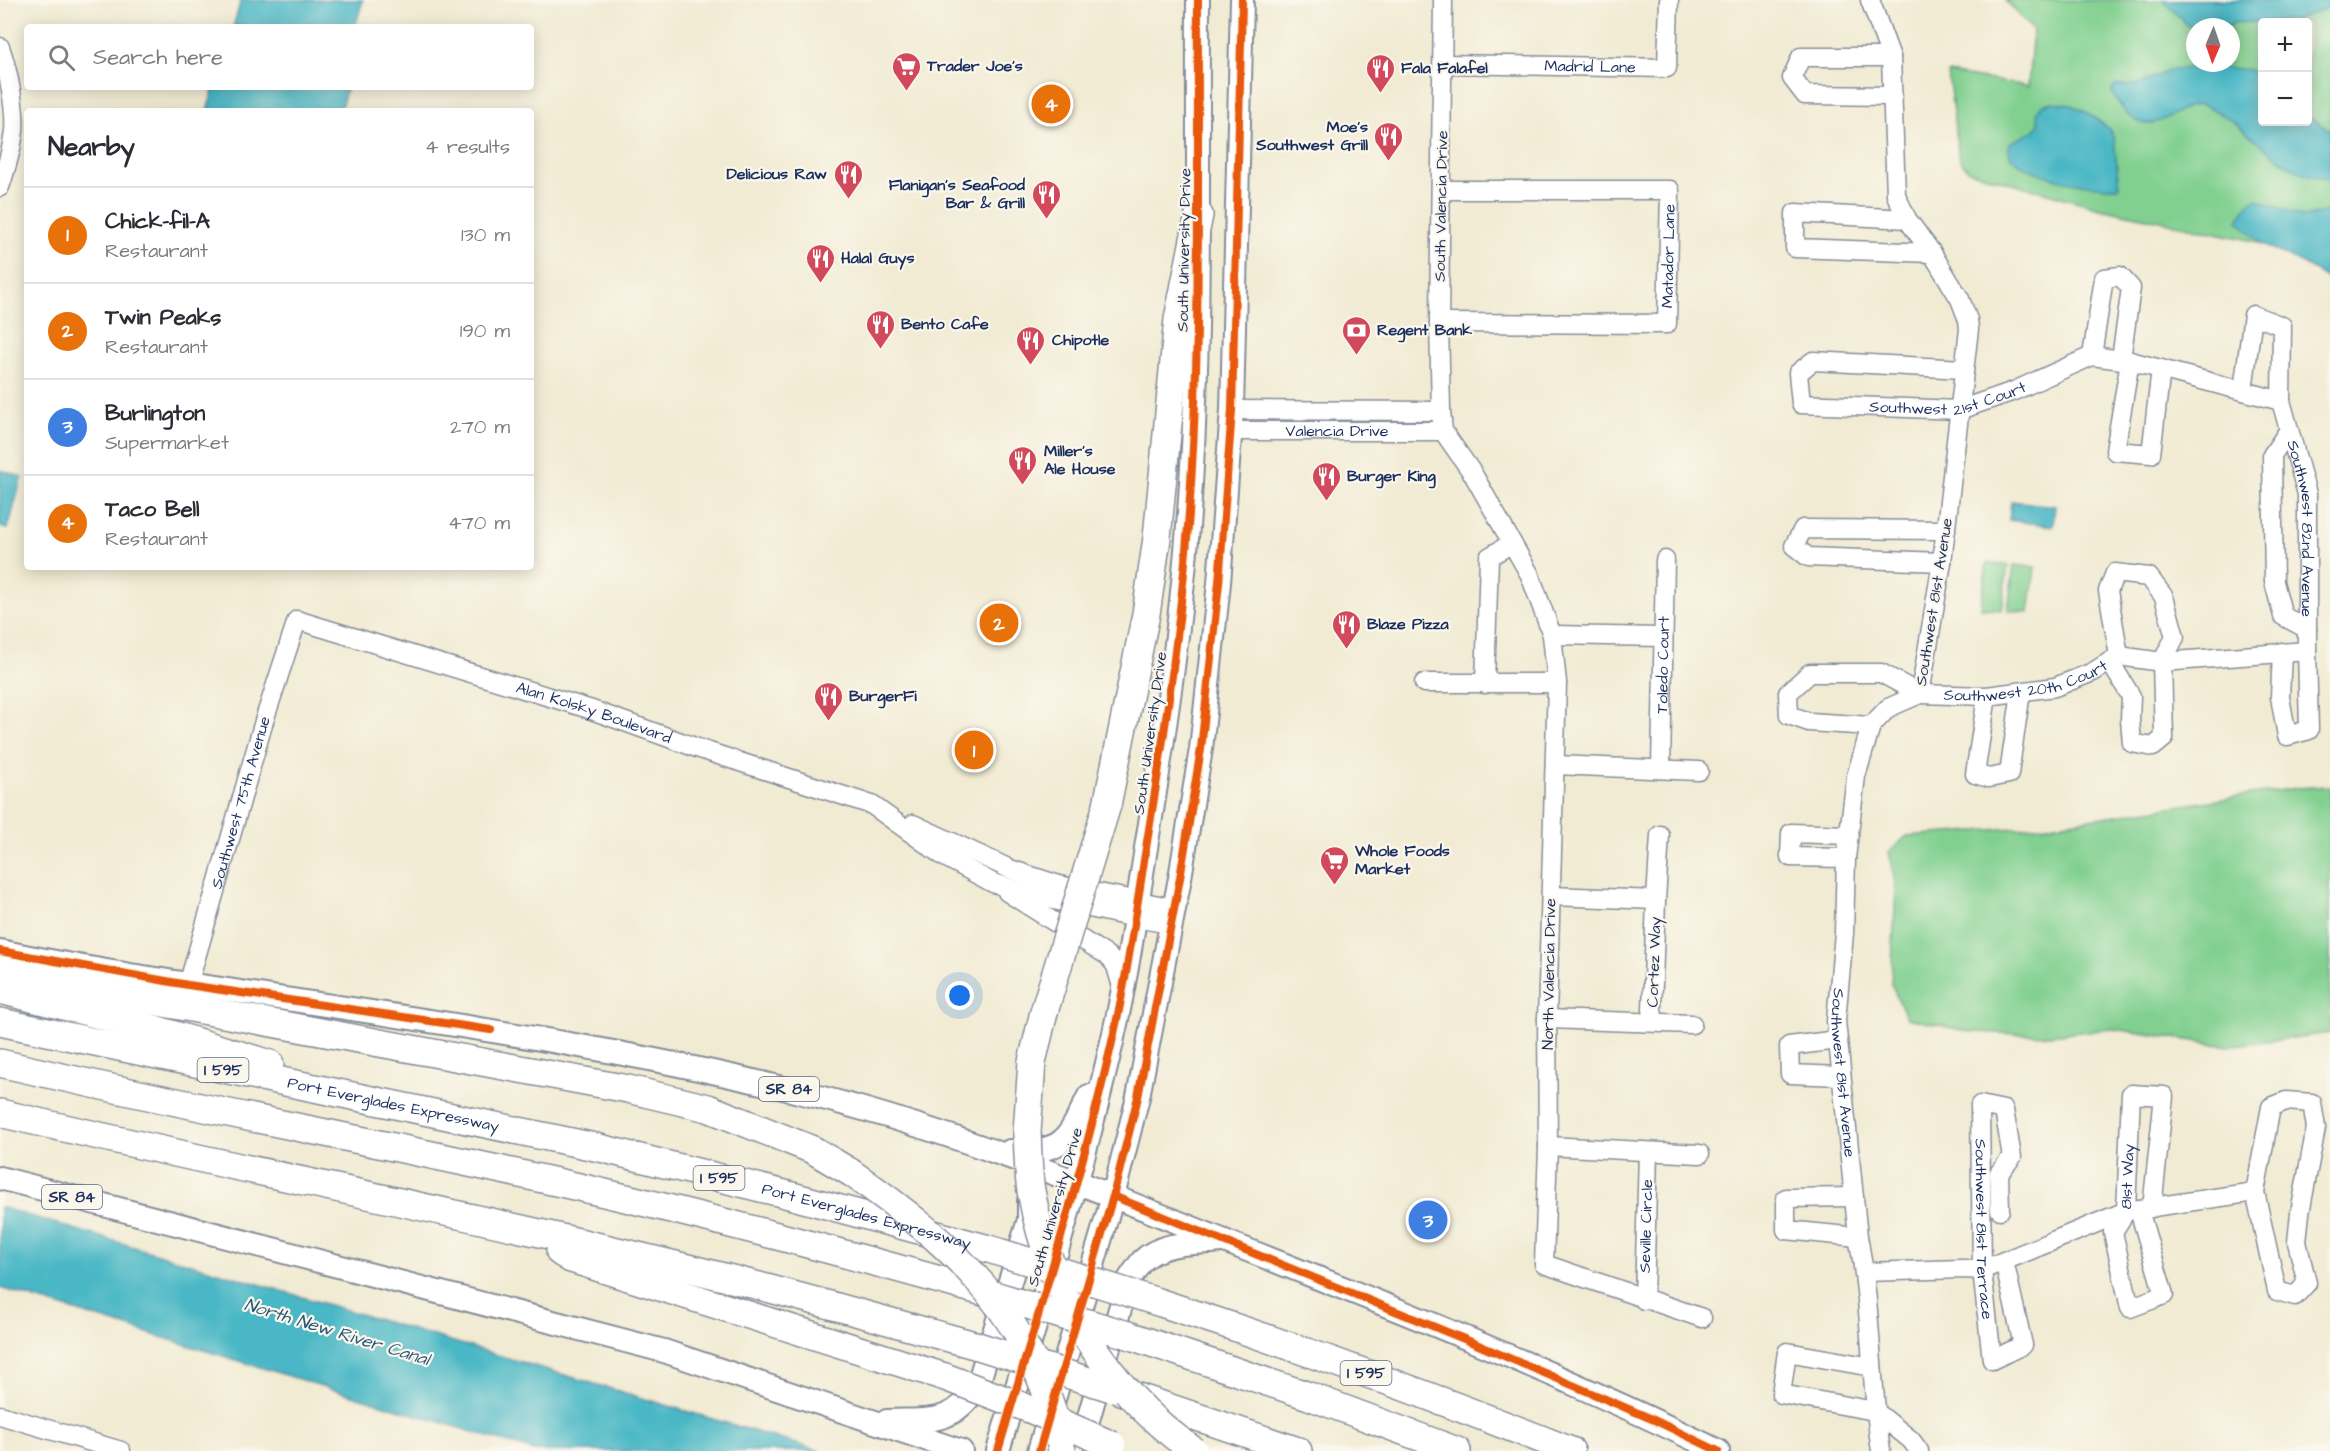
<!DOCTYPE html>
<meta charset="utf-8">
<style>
:root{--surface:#fff;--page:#f2f2f3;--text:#2b2b33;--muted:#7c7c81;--line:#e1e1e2;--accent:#2563eb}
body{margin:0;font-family:"Architects Daughter",sans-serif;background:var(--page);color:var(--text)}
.controls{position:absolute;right:18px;top:18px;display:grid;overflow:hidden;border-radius:6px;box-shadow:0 3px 15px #0003}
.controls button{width:54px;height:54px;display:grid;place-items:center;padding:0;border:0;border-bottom:2px solid var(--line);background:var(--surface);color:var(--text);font:30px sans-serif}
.compass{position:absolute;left:2186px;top:18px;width:54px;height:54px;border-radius:50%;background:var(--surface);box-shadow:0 3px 15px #0003;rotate:182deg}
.you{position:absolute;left:960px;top:996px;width:21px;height:21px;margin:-15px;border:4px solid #fff;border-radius:50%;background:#1a73e8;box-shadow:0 0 0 9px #1a73e833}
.badge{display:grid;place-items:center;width:39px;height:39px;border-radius:50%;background:var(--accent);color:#fff;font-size:20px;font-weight:700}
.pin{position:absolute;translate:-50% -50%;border:3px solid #fff;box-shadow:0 2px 6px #0006}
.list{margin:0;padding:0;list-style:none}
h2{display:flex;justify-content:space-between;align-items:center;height:78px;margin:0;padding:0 24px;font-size:26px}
h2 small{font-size:20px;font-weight:400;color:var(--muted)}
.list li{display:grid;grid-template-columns:39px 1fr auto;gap:18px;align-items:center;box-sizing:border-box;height:96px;padding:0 24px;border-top:2px solid var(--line)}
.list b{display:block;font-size:22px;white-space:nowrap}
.list p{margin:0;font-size:20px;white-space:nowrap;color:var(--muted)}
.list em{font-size:20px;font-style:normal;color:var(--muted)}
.icon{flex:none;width:33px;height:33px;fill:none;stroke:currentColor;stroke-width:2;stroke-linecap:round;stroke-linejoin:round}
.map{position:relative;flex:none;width:2330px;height:1451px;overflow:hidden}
.search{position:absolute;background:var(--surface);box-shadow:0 3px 15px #0003;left:24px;top:24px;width:510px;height:66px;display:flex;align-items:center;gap:15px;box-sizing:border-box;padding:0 21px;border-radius:6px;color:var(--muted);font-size:22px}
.panel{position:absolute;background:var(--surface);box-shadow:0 3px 15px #0003;left:24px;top:108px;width:510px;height:462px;border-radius:6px}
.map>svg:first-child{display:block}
.green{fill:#81d090;stroke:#4e8077;stroke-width:1.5;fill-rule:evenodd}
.water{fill:#49b7c5;stroke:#327392;stroke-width:1.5}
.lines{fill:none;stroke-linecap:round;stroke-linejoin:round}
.minor-casing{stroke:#868d98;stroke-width:21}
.major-casing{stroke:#868d98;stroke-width:26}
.highway-casing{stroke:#868d98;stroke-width:30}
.minor{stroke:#fff;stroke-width:18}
.major{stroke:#fff;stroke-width:22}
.highway{stroke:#fff;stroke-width:27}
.highway-bridge-casing{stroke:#868d98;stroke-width:30;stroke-linecap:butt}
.highway-bridge{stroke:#fff;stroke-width:27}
.cycleway-casing{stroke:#fbf7ec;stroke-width:11}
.cycleway{stroke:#e8590c;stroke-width:8}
.labels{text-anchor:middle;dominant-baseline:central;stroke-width:4.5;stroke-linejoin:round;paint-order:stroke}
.shield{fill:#fbf7ec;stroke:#5e6b89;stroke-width:1.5}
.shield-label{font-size:15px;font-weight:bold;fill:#1b2f5e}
.poi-label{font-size:16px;font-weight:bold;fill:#1b2f5e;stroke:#fbf7ec;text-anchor:start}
.street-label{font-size:16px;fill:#1b2f5e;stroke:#fbf7ec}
.water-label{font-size:18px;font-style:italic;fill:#29587d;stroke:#fbf7ec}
</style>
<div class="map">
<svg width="2330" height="1451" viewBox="0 0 2330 1451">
<rect width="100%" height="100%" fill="#fbf7ec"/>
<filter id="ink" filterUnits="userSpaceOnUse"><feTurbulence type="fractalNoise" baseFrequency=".0167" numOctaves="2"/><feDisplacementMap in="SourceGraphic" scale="12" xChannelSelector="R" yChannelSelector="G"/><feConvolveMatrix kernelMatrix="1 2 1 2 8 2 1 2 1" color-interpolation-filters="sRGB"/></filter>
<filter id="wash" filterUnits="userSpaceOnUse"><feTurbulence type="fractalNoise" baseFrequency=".008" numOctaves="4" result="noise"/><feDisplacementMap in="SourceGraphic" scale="24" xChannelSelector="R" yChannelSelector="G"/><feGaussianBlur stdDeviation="1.35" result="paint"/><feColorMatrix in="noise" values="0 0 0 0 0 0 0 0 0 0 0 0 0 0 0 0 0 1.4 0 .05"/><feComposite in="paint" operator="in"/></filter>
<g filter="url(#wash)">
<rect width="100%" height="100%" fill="#f1ebd3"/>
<path class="green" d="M2005 0H2330V269L2254 241 2100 208 1969 171 1959 159 1948 73 2028 86 2033 30ZM2262 22H2308V122H2262ZM2195 27H2231V63H2195Z
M1987 562 2008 565 2002 610 1981 608Z
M2014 565 2035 567 2029 613 2008 610Z
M2330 786V1033L2228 1046 2113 1029 2048 1035 1971 1032 1907 1018 1891 984 1896 889 1889 852 1907 836 2043 826 2297 788Z"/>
<path class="water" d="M241 0H363L355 27H233Z
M2163 0H2330V7L2295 20 2234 23 2227 27H2195V33Z
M2214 67 2250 70 2262 80V122H2308V116L2330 131V180C2274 173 2250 122 2204 106 2175 97 2147 159 2112 92L2115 86 2137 85 2173 69Z
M214 87H347L340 111H207Z
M2053 102 2071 105 2090 114 2109 129 2114 138 2119 187C2094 189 2034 177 2014 160 2008 156 2008 149 2010 143L2034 131 2039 124 2037 112 2042 105Z
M2257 199 2305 218 2330 210V280L2303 264 2262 244 2238 221 2249 203Z
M0 470 22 477 8 529 0 527Z
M2011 501 2055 506 2053 526 2009 520Z
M0 1207 820 1451H535L0 1288Z"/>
</g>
<g filter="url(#ink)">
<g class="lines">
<defs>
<g id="minor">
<path d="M1443 0 1439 323 1441 411 1443 431 1473 474 1530 575 1552 635 1557 683 1547 1019 1548 1146 1544 1264 1702 1318"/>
<path id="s1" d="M1870 0 1891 57 1896 195 1907 219 1932 253 1960 299 1968 320 1969 329 1942 562 1920 694 1888 708 1871 726 1856 776 1846 858 1844 933 1836 1021 1858 1237C1872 1308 1870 1380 1881 1451"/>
<path d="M0 47C8 69 16 109 14 131 12 150 6 169 0 187"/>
<path d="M1891 57H1801L1792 78 1805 95 1893 96"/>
<path id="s2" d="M1444 64 1667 68 1669 0"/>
<path d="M1907 219 1795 213V248L1932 253"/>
<path id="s3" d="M1439 323 1667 324 1670 190H1441"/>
<path d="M2092 356 2104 278 2120 276 2131 288 2121 359"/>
<path d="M2130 361 2115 451 2151 454 2161 369"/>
<path id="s4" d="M1964 369 1813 361 1798 373 1801 404 1959 410 2014 391 2092 356 2130 361 2281 401"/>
<path id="s5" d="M2243 390 2253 315 2282 326 2281 401 2307 494V651L2309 730 2287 736 2280 697 2282 652"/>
<path d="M1232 410 1441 411"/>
<path d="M2289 430 2272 455 2274 582 2283 616 2307 629"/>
<path id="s6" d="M1231 431H1443"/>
<path d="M1942 562 1808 557 1794 546 1803 529 1946 530"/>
<path d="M1552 635 1662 637"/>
<path d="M2110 662 2131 696 2130 720 2132 743 2153 747 2164 738 2162 662 2175 637 2164 597 2149 577 2115 573 2108 591 2119 656"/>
<path d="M1424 683H1557"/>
<path d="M1485 684 1489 557 1512 543"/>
<path d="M1987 696 1975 774 1989 778 2009 774 2021 692"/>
<path id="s7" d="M1871 726 1809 722 1789 715 1788 693 1810 673H1881L1920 694 1987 696 2055 687 2093 672 2119 656 2162 662 2307 651"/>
<path d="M1555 765 1699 771"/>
<path id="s8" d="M1661 769 1665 560"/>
<path d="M913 824 1010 869 1059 885 1174 908"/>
<path d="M1846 858 1790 857 1791 833 1849 835"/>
<path d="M1007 892 1108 956 1116 966 1122 987"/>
<path d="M1551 896 1656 900 1652 1009 1654 1022"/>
<path d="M1656 900 1660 835"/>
<path id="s9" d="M188 985 264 721 297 620 589 709 700 749 872 805 943 856 993 883 1049 899 1135 918 1171 924"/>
<path d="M1547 1019 1692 1024"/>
<path d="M1838 1040 1789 1046 1790 1074 1841 1076"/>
<path d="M2286 1101 2312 1103 2316 1128 2300 1213 2297 1242 2307 1283 2295 1296 2277 1291 2255 1192 2271 1107Z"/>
<path d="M1548 1146 1700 1154"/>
<path d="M1854 1197 1786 1198V1230L1858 1237"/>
<path id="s10" d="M2000 1210 1999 1173 2012 1157 2004 1110 1980 1105 1982 1270 1992 1360 2023 1345 2004 1261"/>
<path id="s11" d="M2139 1210 2164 1295 2130 1308 2113 1232 2126 1211 2131 1094 2164 1096 2152 1208"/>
<path d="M1865 1272 1963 1269 1982 1270 2126 1211 2255 1192"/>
<path id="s12" d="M1644 1300 1648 1152"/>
<path d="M1872 1367 1787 1352 1781 1394 1875 1411 1911 1440 1919 1451"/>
<path d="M0 1415 121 1451"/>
</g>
<path id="major" d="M0 951C94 971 190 984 285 999 464 1026 644 1052 819 1097 959 1133 1093 1188 1227 1242 1392 1307 1559 1373 1718 1451
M1010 1151C1065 1152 1066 1142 1089 1096
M0 1178 664 1351 961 1451
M887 1421C930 1419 951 1426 977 1387L1029 1220V1201
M998 1451C1036 1321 1077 1191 1108 1059 1125 990 1135 918 1146 848 1160 763 1173 677 1182 592 1203 395 1197 197 1198 0
M1039 1451 1113 1196 1138 1097 1180 878 1201 749 1219 583 1232 410 1242 0
M1081 1451 1088 1420 1128 1281C1133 1274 1137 1267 1142 1261 1162 1241 1195 1244 1221 1241"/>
<g id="highway">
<path d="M1107 805 1146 614 1157 538 1178 319 1199 215"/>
<path d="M0 968 83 988 628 1089 708 1108 813 1150 850 1172"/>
<path d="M0 990 151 1028 270 1064"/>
<path id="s13" d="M0 1022 600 1148 785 1194 989 1249"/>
<path d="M0 1063C183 1106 368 1140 552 1181 700 1214 847 1254 994 1295"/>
<path d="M0 1113C252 1173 508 1221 759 1286 832 1305 905 1326 978 1346"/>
<path d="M1027 1132 1032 1062"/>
<path d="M560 1252 571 1259 945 1377"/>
<path d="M1158 1302C1298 1347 1435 1397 1571 1451"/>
<path d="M1128 1335 1309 1396 1457 1451"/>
<path d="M1123 1392 1298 1451"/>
</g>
</defs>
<use href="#minor" class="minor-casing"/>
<use href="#major" class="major-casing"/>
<use href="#highway" class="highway-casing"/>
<use href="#minor" class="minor"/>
<use href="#major" class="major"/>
<use href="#highway" class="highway"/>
<defs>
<path id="highway-bridge" d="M1032 1062 1044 1012 1107 805
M1027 1132C1028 1151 1028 1172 1031 1191 1050 1296 1107 1390 1194 1451
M850 1172C954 1244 1039 1321 1062 1451
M989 1249 1158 1302
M994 1295 1128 1335
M978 1346 1111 1388
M945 1377 1032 1410 1112 1445"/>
</defs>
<use href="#highway-bridge" class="highway-bridge-casing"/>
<use href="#highway-bridge" class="highway-bridge"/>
<defs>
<path id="cycleway" d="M0 951 188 985 491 1030
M1113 1196 1469 1341 1652 1419 1718 1451
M998 1451C1036 1321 1077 1191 1108 1059 1125 990 1135 918 1146 848 1160 763 1173 677 1182 592 1203 395 1197 197 1198 0
M1039 1451 1113 1196 1138 1097 1180 878 1201 749 1219 583 1232 410 1242 0"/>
</defs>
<use href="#cycleway" class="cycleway-casing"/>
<use href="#cycleway" class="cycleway"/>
</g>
</g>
<defs>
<symbol id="supermarket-pin" viewBox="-11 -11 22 30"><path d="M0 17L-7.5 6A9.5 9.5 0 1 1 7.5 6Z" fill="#d1495b" stroke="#fbf7ec"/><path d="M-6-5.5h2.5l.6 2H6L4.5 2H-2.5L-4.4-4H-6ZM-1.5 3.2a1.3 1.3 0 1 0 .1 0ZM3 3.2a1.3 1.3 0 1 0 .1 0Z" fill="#fff"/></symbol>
<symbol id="restaurant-pin" viewBox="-11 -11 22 30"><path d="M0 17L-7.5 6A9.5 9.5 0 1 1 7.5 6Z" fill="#d1495b" stroke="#fbf7ec"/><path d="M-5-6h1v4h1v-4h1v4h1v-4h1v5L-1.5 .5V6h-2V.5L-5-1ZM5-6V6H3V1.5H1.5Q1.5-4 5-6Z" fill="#fff"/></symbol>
<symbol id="bank-pin" viewBox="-11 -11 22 30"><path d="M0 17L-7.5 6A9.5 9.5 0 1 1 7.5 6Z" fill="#d1495b" stroke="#fbf7ec"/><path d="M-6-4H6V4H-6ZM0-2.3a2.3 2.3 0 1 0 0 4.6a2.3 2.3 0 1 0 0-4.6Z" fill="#fff"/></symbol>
</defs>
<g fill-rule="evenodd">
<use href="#supermarket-pin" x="890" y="50" width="33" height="45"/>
<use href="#restaurant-pin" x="1364" y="52" width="33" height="45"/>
<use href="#restaurant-pin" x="1372" y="120" width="33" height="45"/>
<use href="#restaurant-pin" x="832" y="158" width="33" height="45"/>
<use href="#restaurant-pin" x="1030" y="178" width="33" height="45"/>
<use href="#restaurant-pin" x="804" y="242" width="33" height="45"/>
<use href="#restaurant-pin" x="864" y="308" width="33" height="45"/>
<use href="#bank-pin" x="1340" y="314" width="33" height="45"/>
<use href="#restaurant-pin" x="1014" y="324" width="33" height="45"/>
<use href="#restaurant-pin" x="1006" y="444" width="33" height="45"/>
<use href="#restaurant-pin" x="1310" y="460" width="33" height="45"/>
<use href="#restaurant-pin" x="1330" y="608" width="33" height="45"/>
<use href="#restaurant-pin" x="812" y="680" width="33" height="45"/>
<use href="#supermarket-pin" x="1318" y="844" width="33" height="45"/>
</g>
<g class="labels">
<g class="shield">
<rect x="197.5" y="1058" width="51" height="24" rx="4.5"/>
<rect x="759" y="1077" width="60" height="24" rx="4.5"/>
<rect x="693.5" y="1166" width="51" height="24" rx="4.5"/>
<rect x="42" y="1185" width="60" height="24" rx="4.5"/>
<rect x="1340.5" y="1361" width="51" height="24" rx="4.5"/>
</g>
<g class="shield-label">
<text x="223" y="1070">I 595</text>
<text x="789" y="1089">SR 84</text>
<text x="719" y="1178">I 595</text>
<text x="72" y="1197">SR 84</text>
<text x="1366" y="1373">I 595</text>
</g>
<g class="poi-label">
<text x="927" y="66">Trader Joe's</text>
<text x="1401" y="68">Fala Falafel</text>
<text x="1368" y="127" text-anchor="end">Moe's<tspan x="1368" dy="18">Southwest Grill</tspan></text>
<text x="827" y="174" text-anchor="end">Delicious Raw</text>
<text x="1025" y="185" text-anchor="end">Flanigan's Seafood<tspan x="1025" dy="18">Bar &amp; Grill</tspan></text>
<text x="841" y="258">Halal Guys</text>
<text x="901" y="324">Bento Cafe</text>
<text x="1377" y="330">Regent Bank</text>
<text x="1052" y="340">Chipotle</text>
<text x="1044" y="451">Miller's<tspan x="1044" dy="18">Ale House</tspan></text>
<text x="1347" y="476">Burger King</text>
<text x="1367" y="624">Blaze Pizza</text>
<text x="849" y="696">BurgerFi</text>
<text x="1355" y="851">Whole Foods<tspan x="1355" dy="18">Market</tspan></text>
</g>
<g class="street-label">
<text stroke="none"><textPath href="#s2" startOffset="146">Madrid Lane</textPath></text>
<text transform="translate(1441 206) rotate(-89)">South Valencia Drive</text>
<text transform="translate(1184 250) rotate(-89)">South University Drive</text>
<text stroke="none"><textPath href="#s3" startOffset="296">Matador Lane</textPath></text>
<text stroke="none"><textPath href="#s4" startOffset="350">Southwest 21st Court</textPath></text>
<text stroke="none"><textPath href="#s6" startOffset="106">Valencia Drive</textPath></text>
<text stroke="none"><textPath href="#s5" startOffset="312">Southwest 82nd Avenue</textPath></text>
<text transform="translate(1934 602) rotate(-81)">Southwest 81st Avenue</text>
<text stroke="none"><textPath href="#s8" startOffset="104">Toledo Court</textPath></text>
<text stroke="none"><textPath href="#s7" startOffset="358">Southwest 20th Court</textPath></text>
<text stroke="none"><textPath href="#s9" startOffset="692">Alan Kolsky Boulevard</textPath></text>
<text transform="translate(1150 733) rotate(-82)">South University Drive</text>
<text stroke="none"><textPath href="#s9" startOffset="190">Southwest 75th Avenue</textPath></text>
<text transform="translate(1654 962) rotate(-88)">Cortez Way</text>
<text transform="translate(1549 974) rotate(-89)">North Valencia Drive</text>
<text stroke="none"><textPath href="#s1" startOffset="1131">Southwest 81st Avenue</textPath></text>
<text stroke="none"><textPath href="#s13" startOffset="402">Port Everglades Expressway</textPath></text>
<text stroke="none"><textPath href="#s11" startOffset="262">81st Way</textPath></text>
<text transform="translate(1055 1207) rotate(-74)">South University Drive</text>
<text stroke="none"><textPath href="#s13" startOffset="888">Port Everglades Expressway</textPath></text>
<text stroke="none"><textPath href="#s12" startOffset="74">Seville Circle</textPath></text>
<text stroke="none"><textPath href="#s10" startOffset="254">Southwest 81st Terrace</textPath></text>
</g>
<g class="water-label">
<text transform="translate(337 1332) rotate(17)">North New River Canal</text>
</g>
</g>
</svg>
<div class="controls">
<button>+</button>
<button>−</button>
</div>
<svg class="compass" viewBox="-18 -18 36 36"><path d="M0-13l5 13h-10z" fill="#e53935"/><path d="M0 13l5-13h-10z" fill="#7c7c81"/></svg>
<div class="you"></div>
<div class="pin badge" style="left:974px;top:750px;background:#e8710a">1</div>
<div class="pin badge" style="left:999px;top:623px;background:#e8710a">2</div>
<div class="pin badge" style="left:1428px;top:1220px;background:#3f7fe0">3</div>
<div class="pin badge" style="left:1051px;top:104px;background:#e8710a">4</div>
<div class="search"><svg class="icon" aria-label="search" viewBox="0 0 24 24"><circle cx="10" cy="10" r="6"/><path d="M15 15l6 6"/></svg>Search here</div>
<section class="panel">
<h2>Nearby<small>4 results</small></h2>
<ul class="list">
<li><span class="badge" style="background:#e8710a">1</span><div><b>Chick-fil-A</b><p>Restaurant</p></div><em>130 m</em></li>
<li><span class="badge" style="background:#e8710a">2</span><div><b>Twin Peaks</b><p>Restaurant</p></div><em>190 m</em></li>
<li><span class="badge" style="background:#3f7fe0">3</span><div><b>Burlington</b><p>Supermarket</p></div><em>270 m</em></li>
<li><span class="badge" style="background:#e8710a">4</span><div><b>Taco Bell</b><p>Restaurant</p></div><em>470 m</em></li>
</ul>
</section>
</div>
